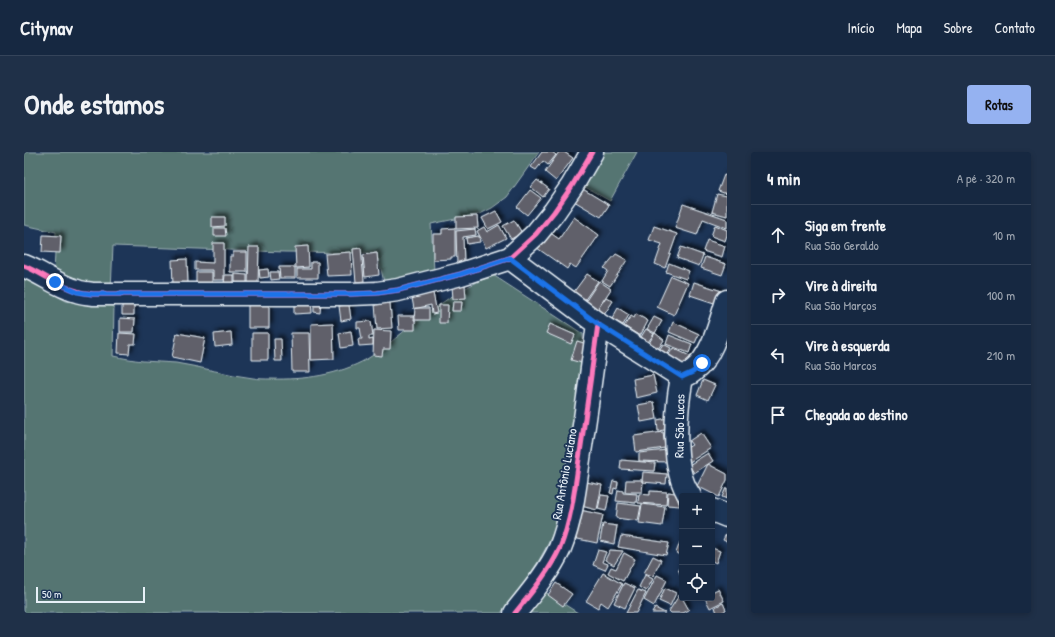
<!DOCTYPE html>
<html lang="pt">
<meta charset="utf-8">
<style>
:root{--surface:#162841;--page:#1f3048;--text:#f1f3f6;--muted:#9ea6b1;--line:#35445a;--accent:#95b2f1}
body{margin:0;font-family:"Patrick Hand",sans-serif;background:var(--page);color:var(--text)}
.controls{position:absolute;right:12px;bottom:12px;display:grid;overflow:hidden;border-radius:4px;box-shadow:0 2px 6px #0003}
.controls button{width:36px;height:36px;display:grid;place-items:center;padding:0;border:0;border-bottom:1px solid var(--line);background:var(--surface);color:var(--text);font:20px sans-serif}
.scale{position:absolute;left:12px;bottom:10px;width:109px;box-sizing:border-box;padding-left:4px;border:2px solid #e8f1f8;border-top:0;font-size:11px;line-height:14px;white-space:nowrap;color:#e8f1f8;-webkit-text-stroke:3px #1d3557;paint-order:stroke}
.stop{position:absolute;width:12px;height:12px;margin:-9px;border:3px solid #1a73e8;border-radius:50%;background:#fff}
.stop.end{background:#1a73e8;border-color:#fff;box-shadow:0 1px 4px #0008}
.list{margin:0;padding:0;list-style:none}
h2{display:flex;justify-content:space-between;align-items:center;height:52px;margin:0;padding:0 16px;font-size:17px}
h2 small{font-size:13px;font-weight:400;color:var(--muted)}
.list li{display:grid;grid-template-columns:26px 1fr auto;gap:12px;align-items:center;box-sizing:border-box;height:60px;padding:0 16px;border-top:1px solid var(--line)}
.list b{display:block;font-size:15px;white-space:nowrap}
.list p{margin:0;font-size:13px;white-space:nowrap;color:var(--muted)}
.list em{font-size:13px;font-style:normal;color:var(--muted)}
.icon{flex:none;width:22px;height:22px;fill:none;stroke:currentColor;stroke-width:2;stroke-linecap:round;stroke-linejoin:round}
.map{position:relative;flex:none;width:703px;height:461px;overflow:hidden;border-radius:4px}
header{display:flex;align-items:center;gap:24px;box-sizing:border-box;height:56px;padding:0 20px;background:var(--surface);border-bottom:1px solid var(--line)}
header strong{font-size:19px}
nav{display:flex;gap:22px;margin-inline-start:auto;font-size:14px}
.intro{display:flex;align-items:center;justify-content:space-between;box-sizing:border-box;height:96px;padding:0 24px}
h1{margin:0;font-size:28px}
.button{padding:10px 18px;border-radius:4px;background:var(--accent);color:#111;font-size:14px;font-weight:700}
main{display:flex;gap:24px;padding:0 24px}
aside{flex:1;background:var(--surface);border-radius:4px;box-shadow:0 2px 6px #0003}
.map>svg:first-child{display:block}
.green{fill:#557472;stroke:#9eb2b5}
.building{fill:#60606a;stroke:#e8f1f8;filter:url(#shadow)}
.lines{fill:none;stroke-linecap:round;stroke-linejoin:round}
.minor-casing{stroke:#e8f1f8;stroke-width:25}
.minor{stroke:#1d3557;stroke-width:22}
.cycleway-casing{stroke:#1d3557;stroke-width:8}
.cycleway{stroke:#fd7abc;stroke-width:5}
.route{stroke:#1a73e8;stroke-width:5}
.labels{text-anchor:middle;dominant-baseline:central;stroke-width:4;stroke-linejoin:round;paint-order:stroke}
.street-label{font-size:13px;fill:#e8f1f8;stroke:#1d3557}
</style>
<header>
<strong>Citynav</strong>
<nav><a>Início</a><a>Mapa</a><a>Sobre</a><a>Contato</a></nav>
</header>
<div class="intro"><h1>Onde estamos</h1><a class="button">Rotas</a></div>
<main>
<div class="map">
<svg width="703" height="461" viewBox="0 0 703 461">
<defs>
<filter id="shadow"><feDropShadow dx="3.5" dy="-3.5" stdDeviation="2" flood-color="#0009"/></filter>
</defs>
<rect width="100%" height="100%" fill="#1d3557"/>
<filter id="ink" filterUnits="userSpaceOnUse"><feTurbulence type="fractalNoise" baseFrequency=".025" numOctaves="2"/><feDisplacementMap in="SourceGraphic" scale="8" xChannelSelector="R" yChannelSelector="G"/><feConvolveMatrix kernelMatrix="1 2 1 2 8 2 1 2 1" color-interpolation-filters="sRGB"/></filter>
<g filter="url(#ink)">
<path class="green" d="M0 0H515L483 45 468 56 456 62 407 72 410 118 360 130 353 101 261 100 89 94 87 138 30 121 32 80 0 73Z
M571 0H613L586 49 554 31Z
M469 123 559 182 558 216 548 301 534 370 524 392 514 410 500 431 477 461H0V125L42 149 61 152 90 154 89 204C99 206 109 208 119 209 130 210 141 210 152 211 178 215 203 223 229 226 235 227 241 227 247 227 280 228 315 223 343 207 363 195 380 178 399 165 422 147 442 134 469 123Z
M521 440 554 461H504Z"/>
<path class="building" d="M518 0H528L532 3 524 13 519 9 512 18 507 15Z
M535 0H540L549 6 532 29 521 20Z
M700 23 703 24V42L694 39Z
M513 28 525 37 519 45 507 35Z
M557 36 585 53 577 65 550 49Z
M506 38 517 46 503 63 493 55Z
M693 42 703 44V64L688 60Z
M659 52 703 67V76L679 67 673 83 651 76Z
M472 59 478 70 464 77 458 66Z
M453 64 454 76 432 77V65Z
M188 65H201V74L188 75Z
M550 65 575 83 552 116 546 112 543 117 513 96 525 80 535 87Z
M490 68 498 81 487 87 479 74Z
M475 73 482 86 462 96 453 79 460 75 463 80Z
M691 73 703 78V83L701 89 687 84Z
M630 74 653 82 641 116 631 112 638 92 625 88Z
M190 76H201L202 84H190Z
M431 76V105H427V107L409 108V82H418V77Z
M451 77 452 83 439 85 440 111 433 113 432 79Z
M19 83 37 84 36 101 18 100Z
M455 84 456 90 443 92 442 86Z
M683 88 701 94 698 105 679 99Z
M189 91H200V128H189V118H171V110L189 111Z
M284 94 285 115 272 116 271 95Z
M225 95H235L234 132H224Z
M657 95 679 103 675 114 653 106Z
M337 96 340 129 332 130 329 97Z
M209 100H223V120H206V104H209Z
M327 100 328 123 303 124 301 102Z
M353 101 355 123 341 125 339 103Z
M592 102 603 108 586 134 578 129 584 119 580 116Z
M681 105 702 112 698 123 677 116Z
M163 107 164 132 149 133 148 108Z
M287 110H294V126H273V117H287Z
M645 111 665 119 662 127 642 120Z
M255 115H271V126H256Z
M244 117 245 125 236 126 235 118Z
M172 120H188V133L172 132Z
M246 120H254L255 127 247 128Z
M211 122 223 123V132H211Z
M563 122 574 129 560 149 549 141Z
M201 123H210V132H200Z
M647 124 664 131 650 163 633 155Z
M575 129 587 137 573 158 561 150Z
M670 130 698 139 693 152 666 143Z
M441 133 442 146 429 147 428 134Z
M409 141 413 161 408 162 407 153 390 157 388 146Z
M582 145 589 149 580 163 573 158Z
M245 147V176H224V148Z
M287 150 288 161 270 162V151Z
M290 150H297L296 161 290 160Z
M429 150H438L437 159H428Z
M366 151 368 176 353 177 351 152Z
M98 153H110V163H98Z
M325 153 327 167 317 169 315 154Z
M415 153H424L423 171H415Z
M391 156H405V168H390Z
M594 156 605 163 599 173 588 167Z
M612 162 624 169 616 184 600 174 607 164 610 166Z
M374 164H391V178H375Z
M630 165 638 169 631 181 623 177Z
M96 166 111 167 110 180H96Z
M347 169 349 184H345V188L349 187V193L335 194 334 187H338L336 176H333V170Z
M649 170 675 182 671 191 645 180Z
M309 171 310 207 287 208V172Z
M526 172 551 183 547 192 522 181Z
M622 177 630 182 624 190 617 185Z
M350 178 367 179 366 197H359L358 204 349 203Z
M327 179 329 194 317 196 315 181Z
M207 180 208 193 191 195 190 182Z
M95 181 112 182 111 192H106L105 202 94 201Z
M153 181 181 186 176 211 148 205Z
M228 181H244V208H228Z
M267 181H285L286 220H268Z
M631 181 640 188 634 197 625 191Z
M645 183 668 192 665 201 642 192Z
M250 187H257L258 209H251Z
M553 189 563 192 558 211 547 208Z
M639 192 647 196 642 204 634 200Z
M649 196 672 207 663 217 644 204Z
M629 223 633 241 612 246 609 227Z
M679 228 691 233 684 248 673 243Z
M630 250 633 267 617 270 614 253Z
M644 266 646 277 634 279 633 268Z
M639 280 641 296 612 300 610 284Z
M677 281 687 296 664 311 658 303 664 299 663 296 668 293 665 289Z
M643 298 644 310 615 309V301Z
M684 301 689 309 670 321 665 313Z
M597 308 631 311 630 319 596 317Z
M684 312 703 322V328L695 345 673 334Z
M619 320 643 322 642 332 618 330Z
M602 328H618V330H619L618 340H601Z
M589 329 594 330 593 337 590 336 589 342 586 341Z
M562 330 578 333 573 358 557 354Z
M702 336H703V347L698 345Z
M594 338 599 339V341L613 342 612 351 592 349Z
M626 339 643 340 642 353 614 351 615 342 626 343Z
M644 340 651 341 656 354 643 353Z
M577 343 585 344 582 359 574 357Z
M594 351 617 354 614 369 592 366Z
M618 352 641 355 638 374 615 371Z
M556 358 579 363 573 391 549 386Z
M579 372 593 374 590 392 576 389Z
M703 380V390L699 388Z
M597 384 645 391 642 403 594 395Z
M656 390 658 391V403L652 401Z
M688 396 696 399 692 411 688 409Z
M574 398 582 400 578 410 584 412 581 418 569 413Z
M586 398 599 399 590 413 581 408Z
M600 401 611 407 599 429 584 421 587 415 592 417Z
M629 404 637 408 629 424 620 421Z
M658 416V426L654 417Z
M579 421 598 432 584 455 577 450 574 456 562 449Z
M621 423 629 427 622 439 615 435Z
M633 423 643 428 630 454 620 448Z
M532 431 548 442 539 454 524 443Z
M600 431 611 436 601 456 590 451Z
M641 436 652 441 646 454 635 449Z
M694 437 700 449 686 456 681 446H688V440Z
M614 438 622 441 612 461H602Z
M656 442 665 458 659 461H647L645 459Z
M699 451 702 458 697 461H693L691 455Z
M631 456 641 461H628Z"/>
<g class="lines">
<defs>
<path id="minor" d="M486 106 574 172 658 225
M0 114C18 121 34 134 53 139 58 141 63 141 69 142H327L353 141 374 138 437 122 486 106 512 82 530 60 548 34 568 0
M658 225C652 257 646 317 666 344
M658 225C662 223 666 222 669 219 688 205 696 171 703 149
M688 358 703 364
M491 461C507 441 525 420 536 396 547 369 551 336 555 307 562 262 568 217 574 172"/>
</defs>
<use href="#minor" class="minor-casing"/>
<use href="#minor" class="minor"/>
<defs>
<path id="cycleway" d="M0 114C18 121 34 134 53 139 58 141 63 141 69 142H327L353 141 374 138 437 122 486 106 512 82 530 60 548 34 568 0
M491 461C507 441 525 420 536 396 547 369 551 336 555 307 562 262 568 217 574 172"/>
</defs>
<use href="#cycleway" class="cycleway-casing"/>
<use href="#cycleway" class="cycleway"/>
</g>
</g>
<g class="lines" filter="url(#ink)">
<path class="route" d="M31 130 53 140 68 142H327L353 141 374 138 437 122 486 106 574 172 658 225 669 220 678 211"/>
</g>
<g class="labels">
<g class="street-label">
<text transform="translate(655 274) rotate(-89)">Rua São Lucas</text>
<text transform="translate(540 322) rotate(-80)">Rua Antônio Luciano</text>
</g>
</g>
</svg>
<div class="controls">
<button>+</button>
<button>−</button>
<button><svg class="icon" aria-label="locate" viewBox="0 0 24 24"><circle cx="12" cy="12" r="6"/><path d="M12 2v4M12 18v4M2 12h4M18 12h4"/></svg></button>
</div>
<div class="scale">50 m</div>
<div class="stop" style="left:678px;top:211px"></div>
<div class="stop end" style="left:31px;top:130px"></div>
</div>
<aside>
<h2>4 min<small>A pé · 320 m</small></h2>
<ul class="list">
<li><svg class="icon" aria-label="ahead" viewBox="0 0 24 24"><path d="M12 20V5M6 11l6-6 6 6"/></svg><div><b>Siga em frente</b><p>Rua São Geraldo</p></div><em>10 m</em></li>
<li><svg class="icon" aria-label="right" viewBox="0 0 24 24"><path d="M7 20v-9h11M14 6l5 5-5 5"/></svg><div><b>Vire à direita</b><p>Rua São Marços</p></div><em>100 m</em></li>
<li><svg class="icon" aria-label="left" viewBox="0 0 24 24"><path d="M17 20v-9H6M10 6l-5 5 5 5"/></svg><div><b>Vire à esquerda</b><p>Rua São Marcos</p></div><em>210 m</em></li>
<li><svg class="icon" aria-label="arrive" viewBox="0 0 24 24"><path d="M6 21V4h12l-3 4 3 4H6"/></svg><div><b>Chegada ao destino</b></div></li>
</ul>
</aside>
</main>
